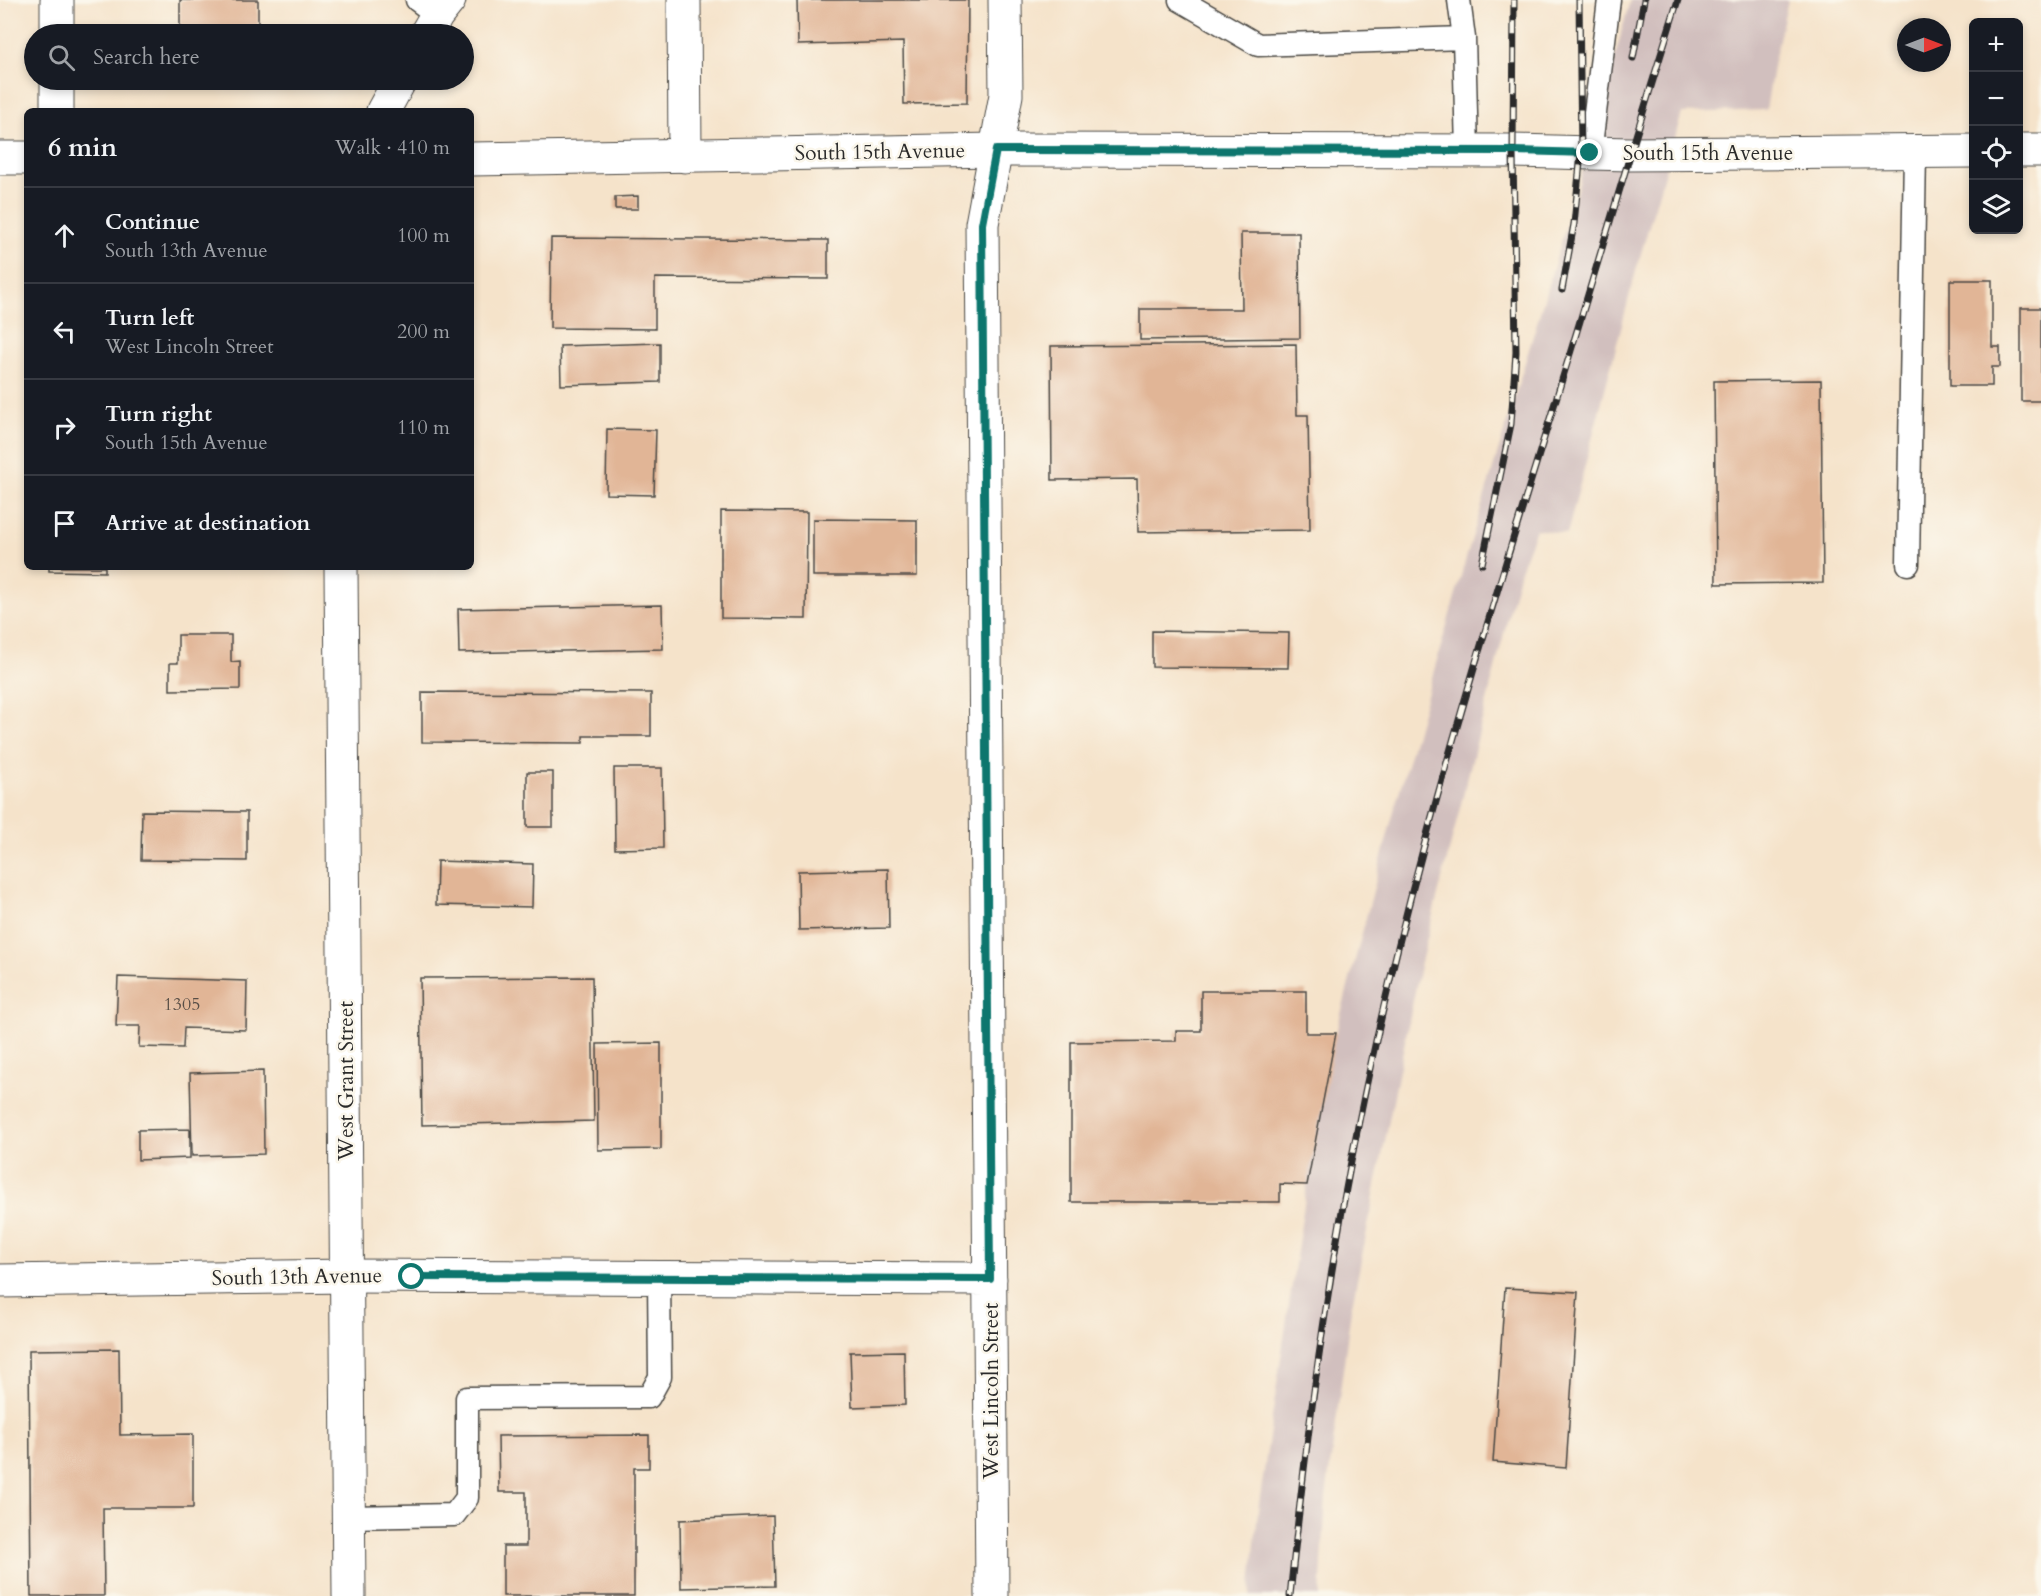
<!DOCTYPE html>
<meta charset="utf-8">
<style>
:root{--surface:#171b24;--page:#242831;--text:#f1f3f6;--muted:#9ea1a6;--line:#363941}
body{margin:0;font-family:Cardo,serif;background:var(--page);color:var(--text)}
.controls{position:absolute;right:18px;top:18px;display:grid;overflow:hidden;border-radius:9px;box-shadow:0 3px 9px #0003}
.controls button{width:54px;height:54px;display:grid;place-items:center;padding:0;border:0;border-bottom:2px solid var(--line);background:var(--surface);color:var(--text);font:30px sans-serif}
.compass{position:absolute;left:1897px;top:18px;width:54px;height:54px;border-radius:50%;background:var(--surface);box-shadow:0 3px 9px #0003;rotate:90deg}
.stop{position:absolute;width:18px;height:18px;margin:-14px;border:4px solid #0f766e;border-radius:50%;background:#fff}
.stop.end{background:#0f766e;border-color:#fff;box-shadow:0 2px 6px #0008}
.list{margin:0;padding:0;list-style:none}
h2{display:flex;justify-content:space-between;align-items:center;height:78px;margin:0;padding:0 24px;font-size:26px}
h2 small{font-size:20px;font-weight:400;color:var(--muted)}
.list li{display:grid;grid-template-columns:39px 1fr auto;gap:18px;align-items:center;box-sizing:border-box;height:96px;padding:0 24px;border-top:2px solid var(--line)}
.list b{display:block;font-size:22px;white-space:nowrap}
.list p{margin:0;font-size:20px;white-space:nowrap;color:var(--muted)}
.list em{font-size:20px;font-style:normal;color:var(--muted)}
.icon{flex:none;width:33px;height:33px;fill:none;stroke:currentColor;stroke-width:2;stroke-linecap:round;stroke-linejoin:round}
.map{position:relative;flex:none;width:2041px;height:1596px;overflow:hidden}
.search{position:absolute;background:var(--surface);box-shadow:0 3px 9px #0003;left:24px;top:24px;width:450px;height:66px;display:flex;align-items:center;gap:15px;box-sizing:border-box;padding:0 21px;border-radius:33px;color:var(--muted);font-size:22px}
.panel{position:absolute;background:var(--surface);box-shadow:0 3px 9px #0003;left:24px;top:108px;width:450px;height:462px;border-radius:9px}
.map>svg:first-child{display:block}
.industrial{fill:#d1bfbe}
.building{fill:#e1b596}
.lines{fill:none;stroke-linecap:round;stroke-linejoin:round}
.lane-casing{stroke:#494743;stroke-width:25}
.street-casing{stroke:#494743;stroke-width:35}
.secondary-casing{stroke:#494743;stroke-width:35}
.lane{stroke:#fff;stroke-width:22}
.street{stroke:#fff;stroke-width:33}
.secondary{stroke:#fff;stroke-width:33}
.rail-casing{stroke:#2b2b2b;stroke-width:7}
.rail{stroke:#fbf7ec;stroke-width:4.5;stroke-dasharray:14;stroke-linecap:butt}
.route{stroke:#0f766e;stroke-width:8}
.labels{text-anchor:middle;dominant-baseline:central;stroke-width:5;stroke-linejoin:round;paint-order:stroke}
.number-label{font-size:18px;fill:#584e46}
.street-label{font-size:21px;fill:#2b2b2b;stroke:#fbf7ec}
</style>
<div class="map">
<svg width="2041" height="1596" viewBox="0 0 2041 1596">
<rect width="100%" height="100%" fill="#fbf7ec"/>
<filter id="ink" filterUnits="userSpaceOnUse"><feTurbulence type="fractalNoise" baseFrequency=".0167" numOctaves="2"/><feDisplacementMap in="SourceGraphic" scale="12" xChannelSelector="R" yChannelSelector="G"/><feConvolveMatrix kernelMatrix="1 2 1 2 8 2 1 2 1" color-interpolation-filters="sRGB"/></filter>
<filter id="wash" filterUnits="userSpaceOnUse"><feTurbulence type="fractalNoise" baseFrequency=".008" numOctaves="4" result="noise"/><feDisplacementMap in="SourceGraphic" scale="24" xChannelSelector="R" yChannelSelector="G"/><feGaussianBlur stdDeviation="1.35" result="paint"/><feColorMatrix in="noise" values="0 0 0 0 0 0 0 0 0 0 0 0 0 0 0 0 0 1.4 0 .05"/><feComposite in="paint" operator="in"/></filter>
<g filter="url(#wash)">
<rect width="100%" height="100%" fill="#f5e3ca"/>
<path class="industrial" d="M1630 0H1788L1774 61 1766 110 1682 113 1637 267 1567 534 1536 529 1520 570 1420 966 1351 1310 1326 1496 1320 1596H1250L1258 1511 1307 1185 1336 1033 1395 807 1467 555 1599 117Z"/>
<g id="blocks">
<path class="building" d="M180 0H258V34H180Z
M797 0H968L967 103 904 104 903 42 798 45Z
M638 196V209H615V197Z
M1241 233H1299L1300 338 1140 340V309H1242Z
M551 238 828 240V279L655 278V329L550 328Z
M1950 280H1992V347H2000V367H1992V386H1950Z
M2021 308H2041V401H2021Z
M660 343V382L561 385 560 346Z
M1296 344 1297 415H1308L1310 530 1138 532 1137 479 1052 480 1051 346Z
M1821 380 1823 583 1716 584 1714 381Z
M607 429 656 430 654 495 606 494Z
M721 511 807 512 806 619 721 618Z
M813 519 917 520V576H813Z
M49 567H105V572L49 571Z
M662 605 663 649 459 653 458 609Z
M1152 631 1289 633 1288 668 1152 667Z
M178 635H231V662L240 661V689L170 690V663H178Z
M422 692 651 693V736H583V743L422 742Z
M614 768H662L663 848 615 849Z
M527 772H553V827H527Z
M142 811 247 812V861L141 860Z
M437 861 533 864 532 907 436 905Z
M888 869 889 928 799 930 798 871Z
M118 977 247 981 246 1030 184 1028 183 1048 139 1047 140 1026H116Z
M592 977 594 1121 422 1125 420 978Z
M1201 991H1306V1033H1336L1307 1185 1280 1184V1202H1071V1042L1176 1041V1031H1201Z
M661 1043V1149L598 1150 597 1044Z
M263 1071 264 1154 192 1156 190 1073Z
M190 1129V1158L138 1160V1130Z
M1505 1288 1578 1292 1566 1468 1493 1462Z
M119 1349 120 1435 193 1434V1508H103L104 1596H31L29 1350Z
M904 1351 905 1405 852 1407 850 1352Z
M649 1435V1468H634V1596H503V1546H526V1492H499L498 1436Z
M773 1516 775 1586 681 1588 680 1520Z"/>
</g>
</g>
<g filter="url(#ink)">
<use href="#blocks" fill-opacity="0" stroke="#494743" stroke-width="1.5"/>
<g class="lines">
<defs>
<path id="lane" d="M417 0 437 15
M1180 0 1258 45 1464 38 1467 151
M1459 0 1464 38
M1590 153 1609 0
M1908 564 1915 152
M349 1517 454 1515 467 1498V1398L649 1397 660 1377 659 1278"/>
<path id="street" d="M57 0V34
M684 0 685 156
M57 80V111
M0 1281 347 1276 990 1279
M992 1596 982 224 1006 95 1005 0"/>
<path id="secondary" d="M426 34 437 15 449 0
M383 111 400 80
M2018 150H2041
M0 158H27
M471 159 996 150 1513 151 1629 154 1974 151
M341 567 349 1596"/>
</defs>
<use href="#lane" class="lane-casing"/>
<use href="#street" class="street-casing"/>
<use href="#secondary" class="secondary-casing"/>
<use href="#lane" class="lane"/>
<use href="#street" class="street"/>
<use href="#secondary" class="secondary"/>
<defs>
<path id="rail" d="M1633 58 1644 0
M1562 290 1574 224 1581 153 1579 0
M1482 564 1511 424 1516 352 1513 151 1514 0
M1290 1596C1306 1437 1327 1279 1359 1121 1408 876 1483 635 1557 396 1598 264 1636 132 1678 0"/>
</defs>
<use href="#rail" class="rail-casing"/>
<use href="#rail" class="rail"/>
</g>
</g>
<g class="lines" filter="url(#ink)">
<path class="route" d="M412 1277 990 1279 982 224 996 150 1513 151 1590 153"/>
</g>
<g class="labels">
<g class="number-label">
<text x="182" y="1004">1305</text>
</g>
<g class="street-label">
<text transform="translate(880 152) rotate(-1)">South 15th Avenue</text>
<text x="1708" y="153">South 15th Avenue</text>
<text transform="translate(346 1081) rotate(-90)">West Grant Street</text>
<text transform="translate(297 1277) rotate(-1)">South 13th Avenue</text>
<text transform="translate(991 1391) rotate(-90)">West Lincoln Street</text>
</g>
</g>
</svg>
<div class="controls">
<button>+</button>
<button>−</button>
<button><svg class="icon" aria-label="locate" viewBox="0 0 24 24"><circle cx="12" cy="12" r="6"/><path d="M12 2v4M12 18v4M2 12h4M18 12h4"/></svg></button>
<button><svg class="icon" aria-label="layers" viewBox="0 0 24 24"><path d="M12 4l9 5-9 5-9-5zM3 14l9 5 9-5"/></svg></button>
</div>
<svg class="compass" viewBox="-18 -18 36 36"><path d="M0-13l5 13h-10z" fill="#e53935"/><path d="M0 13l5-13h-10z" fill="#9ea1a6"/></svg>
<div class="stop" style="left:412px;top:1277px"></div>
<div class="stop end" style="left:1590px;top:153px"></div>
<div class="search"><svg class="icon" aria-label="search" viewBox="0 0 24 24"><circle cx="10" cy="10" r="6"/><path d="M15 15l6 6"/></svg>Search here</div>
<section class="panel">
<h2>6 min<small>Walk · 410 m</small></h2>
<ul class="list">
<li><svg class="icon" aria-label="ahead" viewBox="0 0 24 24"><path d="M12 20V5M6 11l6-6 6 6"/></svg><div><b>Continue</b><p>South 13th Avenue</p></div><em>100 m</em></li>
<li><svg class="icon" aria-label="left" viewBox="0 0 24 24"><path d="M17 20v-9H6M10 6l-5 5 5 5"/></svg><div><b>Turn left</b><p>West Lincoln Street</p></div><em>200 m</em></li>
<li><svg class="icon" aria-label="right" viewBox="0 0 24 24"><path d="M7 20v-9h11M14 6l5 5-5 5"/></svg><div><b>Turn right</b><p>South 15th Avenue</p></div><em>110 m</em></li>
<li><svg class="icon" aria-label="arrive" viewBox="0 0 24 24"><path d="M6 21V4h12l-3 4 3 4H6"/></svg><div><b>Arrive at destination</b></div></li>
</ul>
</section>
</div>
